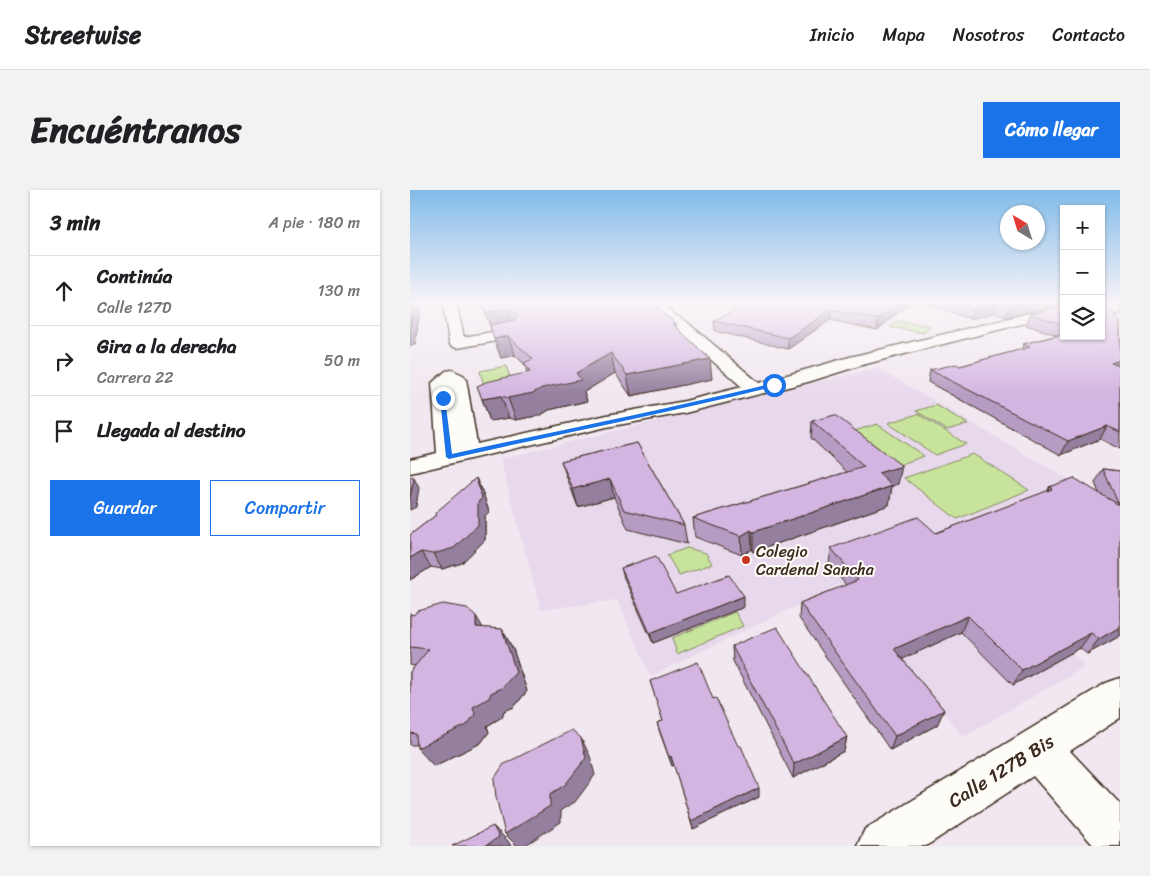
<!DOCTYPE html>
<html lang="es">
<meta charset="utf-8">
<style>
:root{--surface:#fff;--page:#f2f2f2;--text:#202124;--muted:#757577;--line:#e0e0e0;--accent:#1a73e8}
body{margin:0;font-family:Sriracha,sans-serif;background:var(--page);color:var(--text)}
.controls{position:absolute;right:15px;top:15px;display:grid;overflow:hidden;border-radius:0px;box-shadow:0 1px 4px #0004}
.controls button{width:45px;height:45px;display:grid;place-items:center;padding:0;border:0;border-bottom:1px solid var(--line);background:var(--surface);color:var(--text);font:25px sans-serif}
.compass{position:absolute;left:590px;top:15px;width:45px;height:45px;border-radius:50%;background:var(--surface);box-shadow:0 1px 4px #0004;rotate:322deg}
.stop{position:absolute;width:15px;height:15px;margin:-11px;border:4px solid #1a73e8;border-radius:50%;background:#fff}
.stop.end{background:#1a73e8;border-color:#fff;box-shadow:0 1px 5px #0008}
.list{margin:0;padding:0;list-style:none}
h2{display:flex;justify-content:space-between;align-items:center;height:65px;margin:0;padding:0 20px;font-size:21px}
h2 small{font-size:16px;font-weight:400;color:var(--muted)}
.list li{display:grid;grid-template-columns:32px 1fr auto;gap:15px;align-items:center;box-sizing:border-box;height:70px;padding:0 20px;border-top:1px solid var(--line)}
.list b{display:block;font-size:19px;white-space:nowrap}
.list p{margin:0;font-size:16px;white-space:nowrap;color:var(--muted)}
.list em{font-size:16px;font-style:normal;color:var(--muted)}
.actions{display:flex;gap:10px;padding:15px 20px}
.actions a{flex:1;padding:11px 0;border:1px solid var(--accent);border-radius:0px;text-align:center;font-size:18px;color:var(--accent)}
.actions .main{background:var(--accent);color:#fff}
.icon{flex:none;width:28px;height:28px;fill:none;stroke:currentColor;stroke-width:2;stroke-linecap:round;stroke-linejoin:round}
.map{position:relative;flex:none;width:710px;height:656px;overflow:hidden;border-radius:0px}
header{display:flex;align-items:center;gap:30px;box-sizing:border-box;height:70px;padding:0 25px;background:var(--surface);border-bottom:1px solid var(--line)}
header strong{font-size:24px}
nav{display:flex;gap:28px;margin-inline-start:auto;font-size:18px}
.intro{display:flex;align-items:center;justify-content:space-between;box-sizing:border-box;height:120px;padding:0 30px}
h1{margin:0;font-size:35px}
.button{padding:12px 22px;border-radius:0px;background:var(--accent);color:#fff;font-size:18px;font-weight:700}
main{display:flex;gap:30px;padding:0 30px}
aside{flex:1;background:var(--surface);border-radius:0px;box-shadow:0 1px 4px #0004}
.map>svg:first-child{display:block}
.built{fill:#e8d8ec}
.green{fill:#c8e49c;stroke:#82875d}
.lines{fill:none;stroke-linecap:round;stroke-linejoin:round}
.minor-casing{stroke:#3b2a1e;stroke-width:3}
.major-casing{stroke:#3b2a1e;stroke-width:3}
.minor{fill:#fdfcf7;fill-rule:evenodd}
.major{fill:#fdfcf7;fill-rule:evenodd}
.wall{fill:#b69cc2;stroke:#3b2a1e}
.shaded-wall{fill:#947f9e;stroke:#3b2a1e}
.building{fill:#d4b5e1;stroke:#3b2a1e}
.route{fill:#1a73e8}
.poi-dot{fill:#c8321e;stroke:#fdfcf7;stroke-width:2}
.labels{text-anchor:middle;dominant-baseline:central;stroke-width:4;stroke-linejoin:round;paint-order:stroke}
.poi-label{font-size:16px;fill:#3b2a1e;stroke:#fdfcf7;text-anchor:start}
.near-street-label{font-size:19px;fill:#3b2a1e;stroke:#fdfcf7}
</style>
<header>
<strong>Streetwise</strong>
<nav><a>Inicio</a><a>Mapa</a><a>Nosotros</a><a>Contacto</a></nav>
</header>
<div class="intro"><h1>Encuéntranos</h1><a class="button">Cómo llegar</a></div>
<main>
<aside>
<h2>3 min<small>A pie · 180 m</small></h2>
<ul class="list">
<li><svg class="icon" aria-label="ahead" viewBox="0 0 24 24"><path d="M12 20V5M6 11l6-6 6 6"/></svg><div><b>Continúa</b><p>Calle 127D</p></div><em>130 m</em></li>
<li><svg class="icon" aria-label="right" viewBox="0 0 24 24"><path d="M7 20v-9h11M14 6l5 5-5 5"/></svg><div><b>Gira a la derecha</b><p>Carrera 22</p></div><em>50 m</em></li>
<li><svg class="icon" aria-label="arrive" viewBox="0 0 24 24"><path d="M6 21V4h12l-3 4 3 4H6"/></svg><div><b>Llegada al destino</b></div></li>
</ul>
<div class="actions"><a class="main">Guardar</a><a>Compartir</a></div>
</aside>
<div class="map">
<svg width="710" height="656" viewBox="0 0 710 656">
<rect width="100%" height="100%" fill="#f1e7f0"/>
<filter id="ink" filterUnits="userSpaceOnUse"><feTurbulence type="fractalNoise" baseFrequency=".02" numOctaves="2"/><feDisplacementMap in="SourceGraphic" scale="10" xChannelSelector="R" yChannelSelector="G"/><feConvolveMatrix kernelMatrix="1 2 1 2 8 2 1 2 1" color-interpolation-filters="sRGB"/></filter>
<g filter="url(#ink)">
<path class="built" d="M467 178 661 291 526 344 676 476 553 547 429 395 241 486 207 410 131 420 90 269Z"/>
<path class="green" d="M488 131 520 136 514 143 480 137Z
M96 176 103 195 75 200 70 181Z
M526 215 558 234 537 240 506 221Z
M508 224 556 254 525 265 478 233Z
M467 234 514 266 483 277 438 243Z
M563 264 619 300 547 329 494 288Z
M277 358 296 363 302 374 269 385 257 365Z
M325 422 333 436 267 464 262 448Z"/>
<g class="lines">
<defs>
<path id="minor" d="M33 113H46L54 147 104 138 109 140 112 143 109 146 104 148 47 158 41 156 39 153Z
M237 113H251L265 125 273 129 349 193 440 167 654 115V123L452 175 398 192 275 223 197 237 0 283V269L27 263 22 193 36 181 42 180 53 185 56 189 67 254 197 225 275 211 332 197Z
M710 488V528L660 561 710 614V656H684L623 586 516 656H447L455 639 696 493Z"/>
<path id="major" d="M691 113 710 117V125L691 120Z"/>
</defs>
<use href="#minor" class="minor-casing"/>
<use href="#major" class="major-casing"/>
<use href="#minor" class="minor"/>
<use href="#major" class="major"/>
</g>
<path class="wall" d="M72 113 266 133 267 137 302 189 221 206 205 183 174 202 177 211 139 220 131 225 106 230 99 228 80 231 72 209 117 183 115 175 105 165 91 168Z
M339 113H500L467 140 420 130 378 159 305 141 304 131Z
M515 113H654L596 127 584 123 560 129Z
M654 116V146L710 132V259L690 249 651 265 518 192 520 180 550 176 612 159 613 154 647 145 616 135 620 124Z
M402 231 488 294 482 296 479 315 343 362 342 359 332 365 285 347 283 328 437 282 401 248Z
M227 253 274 335 277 354 218 339 204 307 168 317 157 288 151 271Z
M693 279 710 281V446L677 464 670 458 603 495 551 442 492 469 534 520 527 535 480 560 389 428 390 413 436 395 419 374 421 358 526 343 638 301 639 297 689 303 685 293Z
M66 288 73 303 79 322 75 326V350L52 373 32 379 21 377 0 390V345L26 325Z
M211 378 266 404 334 417 243 453 214 388Z
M0 424 73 438 92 439 103 459 117 501 104 517 94 521 92 527 77 536 79 542 71 553 24 576 7 555H0V482L5 476 0 475Z
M322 456 437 547 434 561 383 588 323 471Z
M240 491 303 509 349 607 283 639 264 575 262 576 250 543 247 533 253 531Z"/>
<path class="shaded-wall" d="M4 113H11L5 155 0 156V136Z
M489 113H500L467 140 468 129Z
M587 113 584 123 560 129 563 119Z
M615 113H654V114L596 127 599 117Z
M98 119 104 136 82 140 75 123Z
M421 120 420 130 378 159V148Z
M98 146 105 165 91 168 84 149Z
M201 163 205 183 174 202 177 211 139 220 131 225 106 230 98 208 132 198 166 183Z
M300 169 302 189 221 206 217 185Z
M710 170V180L701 173Z
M91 206 99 228 80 231 72 209Z
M697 236 690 249 651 265 658 251Z
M492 276 488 294 465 302 468 283Z
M4 288 9 298 6 317 0 320V307Z
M66 288 73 303 79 322 75 326V350L52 373 32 379 23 364Z
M200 289 204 307 168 317 163 299Z
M482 296 479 315 343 362V342Z
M341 340 342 359 332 365 331 346Z
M11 362 21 377 0 390V368Z
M334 406V417L243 453 240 443Z
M66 426 78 446 66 437Z
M558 426 551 442 480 475 484 459Z
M710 437V446L677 464 689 449Z
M92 439 103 459 117 501 104 517 94 521 92 527 77 536 79 542 71 553 24 576 7 558 63 517Z
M681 443 670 458 603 495 612 480Z
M534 520 527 535 480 560 485 546Z
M437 547 434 561 383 588 384 574Z
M171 548 180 566 185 585 165 612 151 620V632L114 656H107L95 644 140 604Z
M261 566 264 575 262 576 259 567Z
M349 598V607L283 639 281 631Z
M83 636 98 651 101 656H75Z"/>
<path class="building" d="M0 113H4L0 136Z
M72 113H240L266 133 263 134 300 169 217 185 201 163 166 183 171 190 132 198 123 203 98 208 91 206 72 209 67 196 76 192 120 182 114 173 123 169 98 146 84 149 80 135 104 130 108 124 98 119 75 123Z
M339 113H489L468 129 421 120 378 148 304 131Z
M547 113H586L563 119Z
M588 113H615L599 117Z
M691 113H695L709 132H710V170L701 173 710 176V242L697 236 658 251 520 180 546 174 550 176 620 157 613 154 654 144V146H691Z
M654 116V135L620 124Z
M425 225 492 276 468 283 482 296 343 342 341 340 331 346 283 328 454 277 402 231Z
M227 253 274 335 214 320 200 289 163 299 151 271Z
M693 279 710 281V437L689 449 681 443 612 480 558 426 484 459 534 520 485 546 390 413 448 390 421 358 508 327 526 343 642 299 639 297 664 288 709 315Z
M0 287 4 288 0 307Z
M66 288 72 308 68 312V335L44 358 23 364 11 362 0 368V345L26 325 25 323Z
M246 366 266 404 319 385 334 406 240 443 211 378Z
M33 414 57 418 66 426V437L92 439 106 482 92 498 81 503 79 508 63 517 65 524 57 535 7 558 6 544 0 543V482L19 459 0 457V424L3 425 8 421Z
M367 437 437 547 384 574 322 456Z
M288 472 303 509 306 508 328 556H331L349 598 281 631 261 566 259 567 247 533 253 531 240 491Z
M162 540 171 548 176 568 155 595 140 604V616L95 644 86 607 84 589 94 574Z
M83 636 89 647 75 656H42Z"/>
</g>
<linearGradient id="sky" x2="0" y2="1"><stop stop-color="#81bbe8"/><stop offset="0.55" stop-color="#f9f4f8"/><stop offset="1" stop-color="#f9f4f8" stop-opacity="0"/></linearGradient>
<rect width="710" height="205" fill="url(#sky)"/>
<path class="route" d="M364 193 366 196C258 223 148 244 39 269L36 267 30 208 33 206 35 208 42 264C150 240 258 219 364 193Z"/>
<circle class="poi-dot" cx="336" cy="370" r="5"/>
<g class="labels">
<g class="poi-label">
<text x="346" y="361">Colegio<tspan x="346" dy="18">Cardenal Sancha</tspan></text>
</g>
<g class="near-street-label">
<text transform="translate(591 581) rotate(-32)">Calle 127B Bis</text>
</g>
</g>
</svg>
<div class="controls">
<button>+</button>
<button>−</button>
<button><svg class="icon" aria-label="layers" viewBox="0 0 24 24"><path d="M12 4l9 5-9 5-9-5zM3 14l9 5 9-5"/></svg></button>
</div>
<svg class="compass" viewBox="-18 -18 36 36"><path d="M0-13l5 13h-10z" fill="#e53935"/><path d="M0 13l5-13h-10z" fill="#757577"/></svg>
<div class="stop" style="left:364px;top:195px"></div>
<div class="stop end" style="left:33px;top:208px"></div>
</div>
</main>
